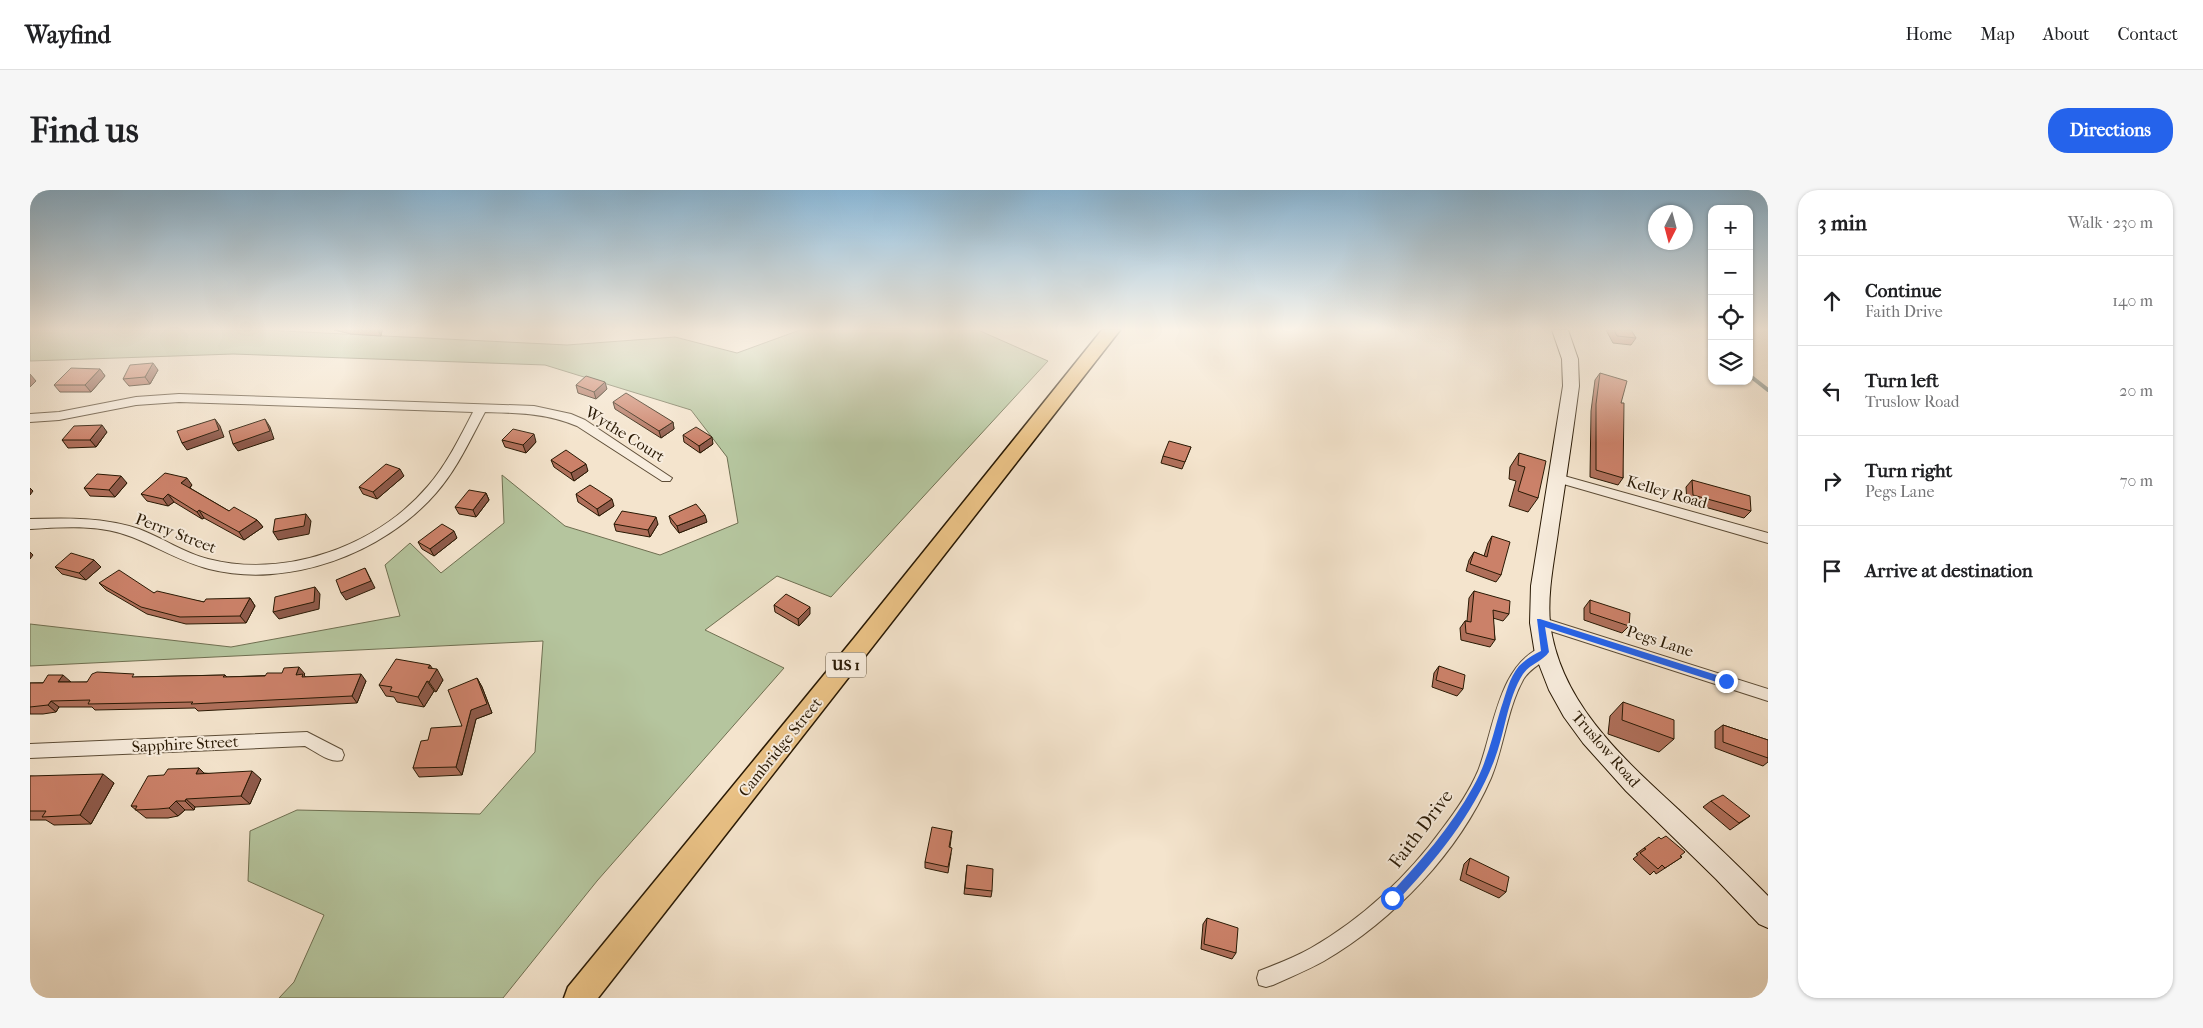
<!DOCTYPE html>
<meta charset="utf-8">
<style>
:root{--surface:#fff;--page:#f6f6f6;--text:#202124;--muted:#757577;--line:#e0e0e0;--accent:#2563eb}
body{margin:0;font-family:"IM FELL French Canon",serif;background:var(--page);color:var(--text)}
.controls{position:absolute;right:15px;top:15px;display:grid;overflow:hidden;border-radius:10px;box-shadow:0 1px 4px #0004}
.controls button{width:45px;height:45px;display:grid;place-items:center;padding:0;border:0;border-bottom:1px solid var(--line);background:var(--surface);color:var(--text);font:25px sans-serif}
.compass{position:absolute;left:1618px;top:15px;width:45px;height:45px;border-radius:50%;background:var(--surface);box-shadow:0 1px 4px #0004;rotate:186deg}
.stop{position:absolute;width:15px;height:15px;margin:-11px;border:4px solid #2563eb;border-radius:50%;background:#fff}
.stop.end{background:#2563eb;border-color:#fff;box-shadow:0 1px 5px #0008}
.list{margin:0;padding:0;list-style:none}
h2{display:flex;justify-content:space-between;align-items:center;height:65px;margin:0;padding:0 20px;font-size:21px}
h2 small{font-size:16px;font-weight:400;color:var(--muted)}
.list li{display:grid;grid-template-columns:32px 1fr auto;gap:15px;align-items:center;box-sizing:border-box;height:90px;padding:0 20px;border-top:1px solid var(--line)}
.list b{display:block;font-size:19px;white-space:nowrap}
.list p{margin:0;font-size:16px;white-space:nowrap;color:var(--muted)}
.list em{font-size:16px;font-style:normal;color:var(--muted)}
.icon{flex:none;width:28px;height:28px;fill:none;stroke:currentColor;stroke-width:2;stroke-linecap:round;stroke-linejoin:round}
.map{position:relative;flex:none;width:1738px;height:808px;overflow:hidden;border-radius:20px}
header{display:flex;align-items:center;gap:30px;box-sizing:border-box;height:70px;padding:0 25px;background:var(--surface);border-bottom:1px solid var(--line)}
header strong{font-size:24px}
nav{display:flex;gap:28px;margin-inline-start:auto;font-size:18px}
.intro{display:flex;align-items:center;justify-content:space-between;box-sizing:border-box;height:120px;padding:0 30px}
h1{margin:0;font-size:35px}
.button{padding:12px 22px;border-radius:20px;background:var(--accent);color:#fff;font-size:18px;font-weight:700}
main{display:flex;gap:30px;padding:0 30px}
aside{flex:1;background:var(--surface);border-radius:20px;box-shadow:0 1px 4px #0004}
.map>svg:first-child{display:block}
.green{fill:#b5c59e;stroke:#6f6f51}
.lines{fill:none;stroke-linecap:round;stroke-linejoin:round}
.stream{stroke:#6f7b74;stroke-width:4}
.street-casing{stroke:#5c4c36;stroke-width:2}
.secondary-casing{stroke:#291904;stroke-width:2}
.primary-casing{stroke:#291904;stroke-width:3}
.street{fill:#f8edde;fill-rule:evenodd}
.secondary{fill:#f8edde;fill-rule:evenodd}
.primary{fill:#eac286;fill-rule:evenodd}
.wall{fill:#af6f5a;stroke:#291904}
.shaded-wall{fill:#8e5a4a;stroke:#291904}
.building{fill:#cb8169;stroke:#291904}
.route{fill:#2563eb}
.labels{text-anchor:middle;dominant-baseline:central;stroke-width:4;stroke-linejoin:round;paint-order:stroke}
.shield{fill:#f8edde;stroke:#675945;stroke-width:1}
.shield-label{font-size:15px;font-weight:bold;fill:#291904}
.street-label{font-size:16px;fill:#291904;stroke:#f8edde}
.near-street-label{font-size:19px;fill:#291904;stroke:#f8edde}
</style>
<header>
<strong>Wayfind</strong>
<nav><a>Home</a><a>Map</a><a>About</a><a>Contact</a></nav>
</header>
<div class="intro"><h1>Find us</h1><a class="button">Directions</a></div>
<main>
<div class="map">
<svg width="1738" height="808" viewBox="0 0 1738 808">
<rect width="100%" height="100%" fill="#f4e4cd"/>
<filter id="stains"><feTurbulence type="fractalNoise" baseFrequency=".004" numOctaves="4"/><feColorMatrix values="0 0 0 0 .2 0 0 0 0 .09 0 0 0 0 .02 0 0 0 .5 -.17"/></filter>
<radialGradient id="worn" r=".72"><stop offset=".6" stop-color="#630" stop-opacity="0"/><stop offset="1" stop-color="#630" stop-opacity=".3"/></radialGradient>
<path class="green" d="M0 140H233L537 155 645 147 707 163 770 140H948L1018 171 801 407 747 386 675 440 754 478 567 691 473 808H249L264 792 294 725 218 691 220 641 267 620 450 624 505 562 513 451 0 476V434L201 457 370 426 355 375 380 353 411 383 474 333 472 285 535 336 630 365 708 333 697 267 661 220 515 175 203 164 0 171Z"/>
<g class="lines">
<path class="stream" d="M1719 185 1738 200"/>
<defs>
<path id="street" d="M149 204 504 216 541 224 555 230 642 288 640 291H632L547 236C517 223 486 223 455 222 440 250 427 279 406 303 353 364 258 399 179 379 151 372 128 357 102 347 70 334 33 337 0 339V329C37 328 74 327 109 339 133 348 154 363 178 369 256 389 347 356 398 296 417 274 430 247 443 222L149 212 106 215 29 230 0 232V224L29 222 106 207Z
M1527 284 1738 343V353L1523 291 1521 288Z
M1510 427 1738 499V511L1505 436 1503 432 1505 428Z
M1515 456 1520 458 1522 462C1517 472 1500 477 1493 490 1477 519 1474 557 1461 588 1429 662 1364 730 1294 771 1278 780 1260 787 1243 795L1236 797 1229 795 1227 788 1229 781C1247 774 1265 767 1281 758 1332 729 1378 686 1412 639 1426 621 1439 602 1448 581 1464 541 1468 472 1515 456Z
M277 542 312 560 314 565 312 570C300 574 285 561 275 556L0 568V554Z"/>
<path id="secondary" d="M1522 140H1538L1548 169 1549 196C1543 242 1536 289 1529 335 1525 367 1517 401 1520 433 1530 514 1595 570 1651 622 1680 649 1710 677 1738 706V738L1729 734 1686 689 1596 601 1553 553 1534 527 1519 500 1505 464 1500 433 1501 396 1533 196 1532 169Z"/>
<path id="primary" d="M1072 140H1090L568 808H534L538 797 825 447Z"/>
</defs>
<use href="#street" class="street-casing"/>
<use href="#secondary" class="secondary-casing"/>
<use href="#primary" class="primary-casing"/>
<use href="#street" class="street"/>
<use href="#secondary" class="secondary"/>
<use href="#primary" class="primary"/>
</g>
<path class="wall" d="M304 140H352L351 146 321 144Z
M1576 140H1601L1606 148 1601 155 1583 153Z
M70 179 75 186 61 202H30L24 195Z
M128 180 120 194 99 196 93 189Z
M1570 183 1591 213 1593 288 1588 295 1560 287 1561 221 1565 190Z
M546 195 577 199 566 209 548 203Z
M583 212 643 232 644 239 631 248 585 219Z
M77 242 66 257 38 258 32 250Z
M653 245 683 254 670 263 654 252Z
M472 250 506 252 496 263 475 257Z
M1161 257 1152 279 1131 273 1133 266Z
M1489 263 1508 308 1498 322 1479 316 1486 291 1479 289 1480 277Z
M521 270 558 281 544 291 524 277Z
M374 286 347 309 333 304 329 297Z
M1662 290 1721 321 1714 328 1657 312 1656 297Z
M97 293 85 307 60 306 54 298Z
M162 295 160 298 199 321 227 330 233 337 214 350 174 328 172 329 144 312 138 316 117 311 111 304Z
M456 303 459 310 446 327 429 324 425 317Z
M546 304 584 316 569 326 548 312Z
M639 326 677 332 649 343 641 333Z
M584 334H628L620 347 586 341Z
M1462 346 1471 385 1466 392 1436 381 1439 370 1444 362 1454 366 1458 353Z
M427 348 404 366 392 359 388 352Z
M64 370 71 377 56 390 32 384 25 377Z
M69 393 174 412 220 408 225 416 216 433 156 434 117 424 76 400Z
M1444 401 1479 424 1473 431 1463 428 1465 450 1460 457 1431 450 1430 438 1435 431H1437L1439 408Z
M1560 410 1599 436 1592 443 1554 430V418Z
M744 415 780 424 769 436 745 422Z
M1409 476 1433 499 1427 506 1402 497 1404 483Z
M403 479 413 490 406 502 404 501 394 517 367 512 364 507 356 506 349 495Z
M275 484 274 485 275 487 336 491 327 513 168 521 165 518 65 520 62 517H29L26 522 13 524H0V493L57 492 106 487 195 485 197 487Z
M447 488 452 497 462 523 446 529 432 585 389 587 383 578 398 550 432 536Z
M1593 512 1644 549 1629 562 1578 544 1580 526Z
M1693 535 1738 550V572L1733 576 1685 558V541Z
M169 578 174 583 231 589 220 614 165 617 164 620H155L148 626 138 628H116L101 616 134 585Z
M0 586 84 593 61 634 24 635 16 630H0Z
M1681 611 1720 626 1700 640 1673 617Z
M922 641 920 657 921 664 918 683 895 678V672Z
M1614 658 1650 666 1652 667 1626 684 1624 681 1620 685 1603 669 1608 665 1606 664Z
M1440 668 1476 702 1469 708 1430 690 1434 674Z
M937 675 962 701 961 707 934 704Z
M1177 728 1206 763 1202 769 1171 759 1173 734Z"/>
<path class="shaded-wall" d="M348 140H352L351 146Z
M123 173 128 180 120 194 115 187Z
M70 179 75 186 61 202 55 195Z
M0 184 6 191 0 197Z
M575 192 577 199 566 209 564 202Z
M185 229 190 236 194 247 157 260 152 253Z
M235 229 240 237 244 249 208 261 203 254Z
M643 232 644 239 631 248 629 241Z
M72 235 77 242 66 257 60 250Z
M504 244 506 252 496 263 493 255Z
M682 247 683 254 670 263 669 256Z
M556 274 558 281 544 291 541 283Z
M370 279 374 286 347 309 343 302Z
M91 286 97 293 85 307 79 300Z
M157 288 162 295 157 300 151 293Z
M0 298 3 301 0 305Z
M456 303 459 310 446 327 443 320Z
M138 304 144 312 138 316 133 309Z
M582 309 584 316 569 326 567 319Z
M169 320 174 328 172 329 167 322Z
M276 324 281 331 279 344 248 350 243 342Z
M675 325 677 332 649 343 647 336Z
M626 327 628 334 620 347 618 340Z
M227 330 233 337 214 350 209 342Z
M424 341 427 348 404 366 400 359Z
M0 362 3 365 0 369Z
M64 370 71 377 56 390 49 383Z
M335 378 345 398 316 410 311 403Z
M285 397 290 404 289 419 249 429 243 422Z
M220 408 225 416 216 433 210 426Z
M780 417V424L769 436 768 429Z
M400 475 405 482 407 479 413 490 406 502 399 492 398 478Z
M269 477 275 484 274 485 279 491 266 485Z
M331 484 336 491 327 513 322 506Z
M33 485 41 492H28Z
M447 488 452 497 462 523 446 529 432 585 426 577 441 520Z
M397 491 404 501 394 517 388 507Z
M21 511 29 517 26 522 18 515Z
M169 578 178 587 166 584Z
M222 581 231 589 220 614 211 606Z
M73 584 84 593 61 634 50 625Z
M156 609 165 617 164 620 155 611Z
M146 611 155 620 148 626 139 618Z"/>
<path class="building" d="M1584 140H1601L1606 148 1587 146Z
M123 173 115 187 93 189 100 175Z
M41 178 70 179 55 195H24Z
M1570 183 1597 191 1591 213H1594L1593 288 1566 280V214Z
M556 186 575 192 564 202 546 195Z
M596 203 643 232 629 241 583 212Z
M185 229 189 240 152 253 147 241Z
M235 229 240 241 203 254 199 241Z
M72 235 60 250H32L44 236Z
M666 237 682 247 669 256 653 245Z
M483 239 504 244 493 255 472 250Z
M1139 251 1161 257 1155 272 1133 266Z
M536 260 556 274 541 283 521 270Z
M1489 263 1516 271 1508 308 1488 301 1495 277 1488 275Z
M356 274 370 279 343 302 329 297Z
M135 283 157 288 151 293 199 321 204 317 227 330 209 342 169 320 167 322 138 304 133 309 111 304Z
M67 284 91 286 79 300 54 298Z
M1662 290 1720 306 1721 321 1663 305Z
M560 295 582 309 567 319 546 304Z
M439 300 456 303 443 320 425 317Z
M666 314 675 325 647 336 639 326Z
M592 321 626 327 618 340 584 334Z
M276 324 274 336 243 342 245 329Z
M412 334 424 341 400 359 388 352Z
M1462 346 1480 352 1471 385 1440 374 1444 362 1457 367Z
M41 363 64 370 49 383 25 377Z
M335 378 341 391 311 403 306 390Z
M89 380 124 403 127 401 174 412 176 409 220 408 210 426 150 427 111 417 69 393Z
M285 397 284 412 243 422 245 407Z
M1444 401 1480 411 1479 424 1463 420 1465 450 1436 443 1435 431 1441 432Z
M756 404 780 417 768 429 744 415Z
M1560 410 1600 423 1599 436 1560 423Z
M366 469 400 475 398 478 407 479 399 492 397 491 388 507 360 501 362 497 349 495Z
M1409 476 1435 485 1433 499 1406 490Z
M269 477 266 485 273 484 272 487 331 484 322 506 161 514 163 512 58 514 60 510 21 511 18 515 0 517V493H13L18 485H33L28 492H57L62 484 67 482 104 484 102 487 195 485 193 487 235 486 237 483H252L254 478Z
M447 488 457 514 441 520 426 577 383 578 391 551 398 550 401 538 432 536 418 500Z
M1593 512 1644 530V549L1592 530Z
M1693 535 1738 550V568L1693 552Z
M169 578 166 584 222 581 211 606 156 609 155 611H146L139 618 128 619 105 620 107 616H101L118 586 134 585 138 579Z
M73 584 50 625 12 627 16 621H0V586Z
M1693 605 1720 626 1709 633 1681 611Z
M902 637 922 641 919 657 922 658 918 677 895 672Z
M1636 646 1655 662 1650 666 1652 667 1635 678 1632 675 1628 679 1610 663 1616 659 1614 658 1629 647 1631 649Z
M1440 668 1479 687 1476 702 1436 684Z
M937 675 963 679 962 701 935 698Z
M1177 728 1208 738 1206 763 1174 754Z"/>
<linearGradient id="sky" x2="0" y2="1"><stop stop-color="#8ab8d8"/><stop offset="0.55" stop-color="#faf3e8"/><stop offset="1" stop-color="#faf3e8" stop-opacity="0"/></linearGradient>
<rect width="1738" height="253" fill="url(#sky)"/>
<path class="route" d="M1507 429H1510L1696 488 1700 491 1696 495 1515 437 1519 462C1513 471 1500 474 1493 484 1477 509 1475 544 1464 571 1443 625 1406 670 1366 712H1359V705C1390 672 1421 637 1443 597 1457 573 1463 544 1471 518 1476 504 1479 488 1489 476 1495 470 1503 465 1511 461Z"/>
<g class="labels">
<rect class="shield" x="796" y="462.5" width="40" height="25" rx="4"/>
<g class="shield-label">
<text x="816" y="475">US 1</text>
</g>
<g class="street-label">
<text transform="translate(595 244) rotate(32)">Wythe Court</text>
<text transform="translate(1637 302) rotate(16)">Kelley Road</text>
<text transform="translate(146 343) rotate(21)">Perry Street</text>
<text transform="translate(1630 451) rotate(18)">Pegs Lane</text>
<text transform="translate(155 554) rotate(-3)">Sapphire Street</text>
<text transform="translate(750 557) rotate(-51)">Cambridge Street</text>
<text transform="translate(1576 559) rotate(49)">Truslow Road</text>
</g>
<g class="near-street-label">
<text transform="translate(1391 639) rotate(-53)">Faith Drive</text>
</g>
</g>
<rect width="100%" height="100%" filter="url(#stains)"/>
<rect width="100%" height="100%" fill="url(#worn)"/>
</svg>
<div class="controls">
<button>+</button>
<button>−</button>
<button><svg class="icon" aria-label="locate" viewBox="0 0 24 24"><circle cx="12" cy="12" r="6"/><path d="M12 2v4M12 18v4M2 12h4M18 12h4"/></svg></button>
<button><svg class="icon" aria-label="layers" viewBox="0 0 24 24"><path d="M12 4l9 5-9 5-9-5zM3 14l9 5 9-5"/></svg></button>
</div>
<svg class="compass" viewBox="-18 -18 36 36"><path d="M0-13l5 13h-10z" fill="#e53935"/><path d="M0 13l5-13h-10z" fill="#757577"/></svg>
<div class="stop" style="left:1362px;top:708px"></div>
<div class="stop end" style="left:1696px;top:491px"></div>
</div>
<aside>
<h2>3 min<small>Walk · 230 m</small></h2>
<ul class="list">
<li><svg class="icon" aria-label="ahead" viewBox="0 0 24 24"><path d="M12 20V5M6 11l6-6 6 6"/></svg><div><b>Continue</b><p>Faith Drive</p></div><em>140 m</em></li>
<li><svg class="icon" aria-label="left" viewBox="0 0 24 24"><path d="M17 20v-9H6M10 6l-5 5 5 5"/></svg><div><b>Turn left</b><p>Truslow Road</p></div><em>20 m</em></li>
<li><svg class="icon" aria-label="right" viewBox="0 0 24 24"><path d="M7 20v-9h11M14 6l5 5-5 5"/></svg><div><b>Turn right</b><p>Pegs Lane</p></div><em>70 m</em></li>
<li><svg class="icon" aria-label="arrive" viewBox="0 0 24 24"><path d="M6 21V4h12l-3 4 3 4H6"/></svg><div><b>Arrive at destination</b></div></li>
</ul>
</aside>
</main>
